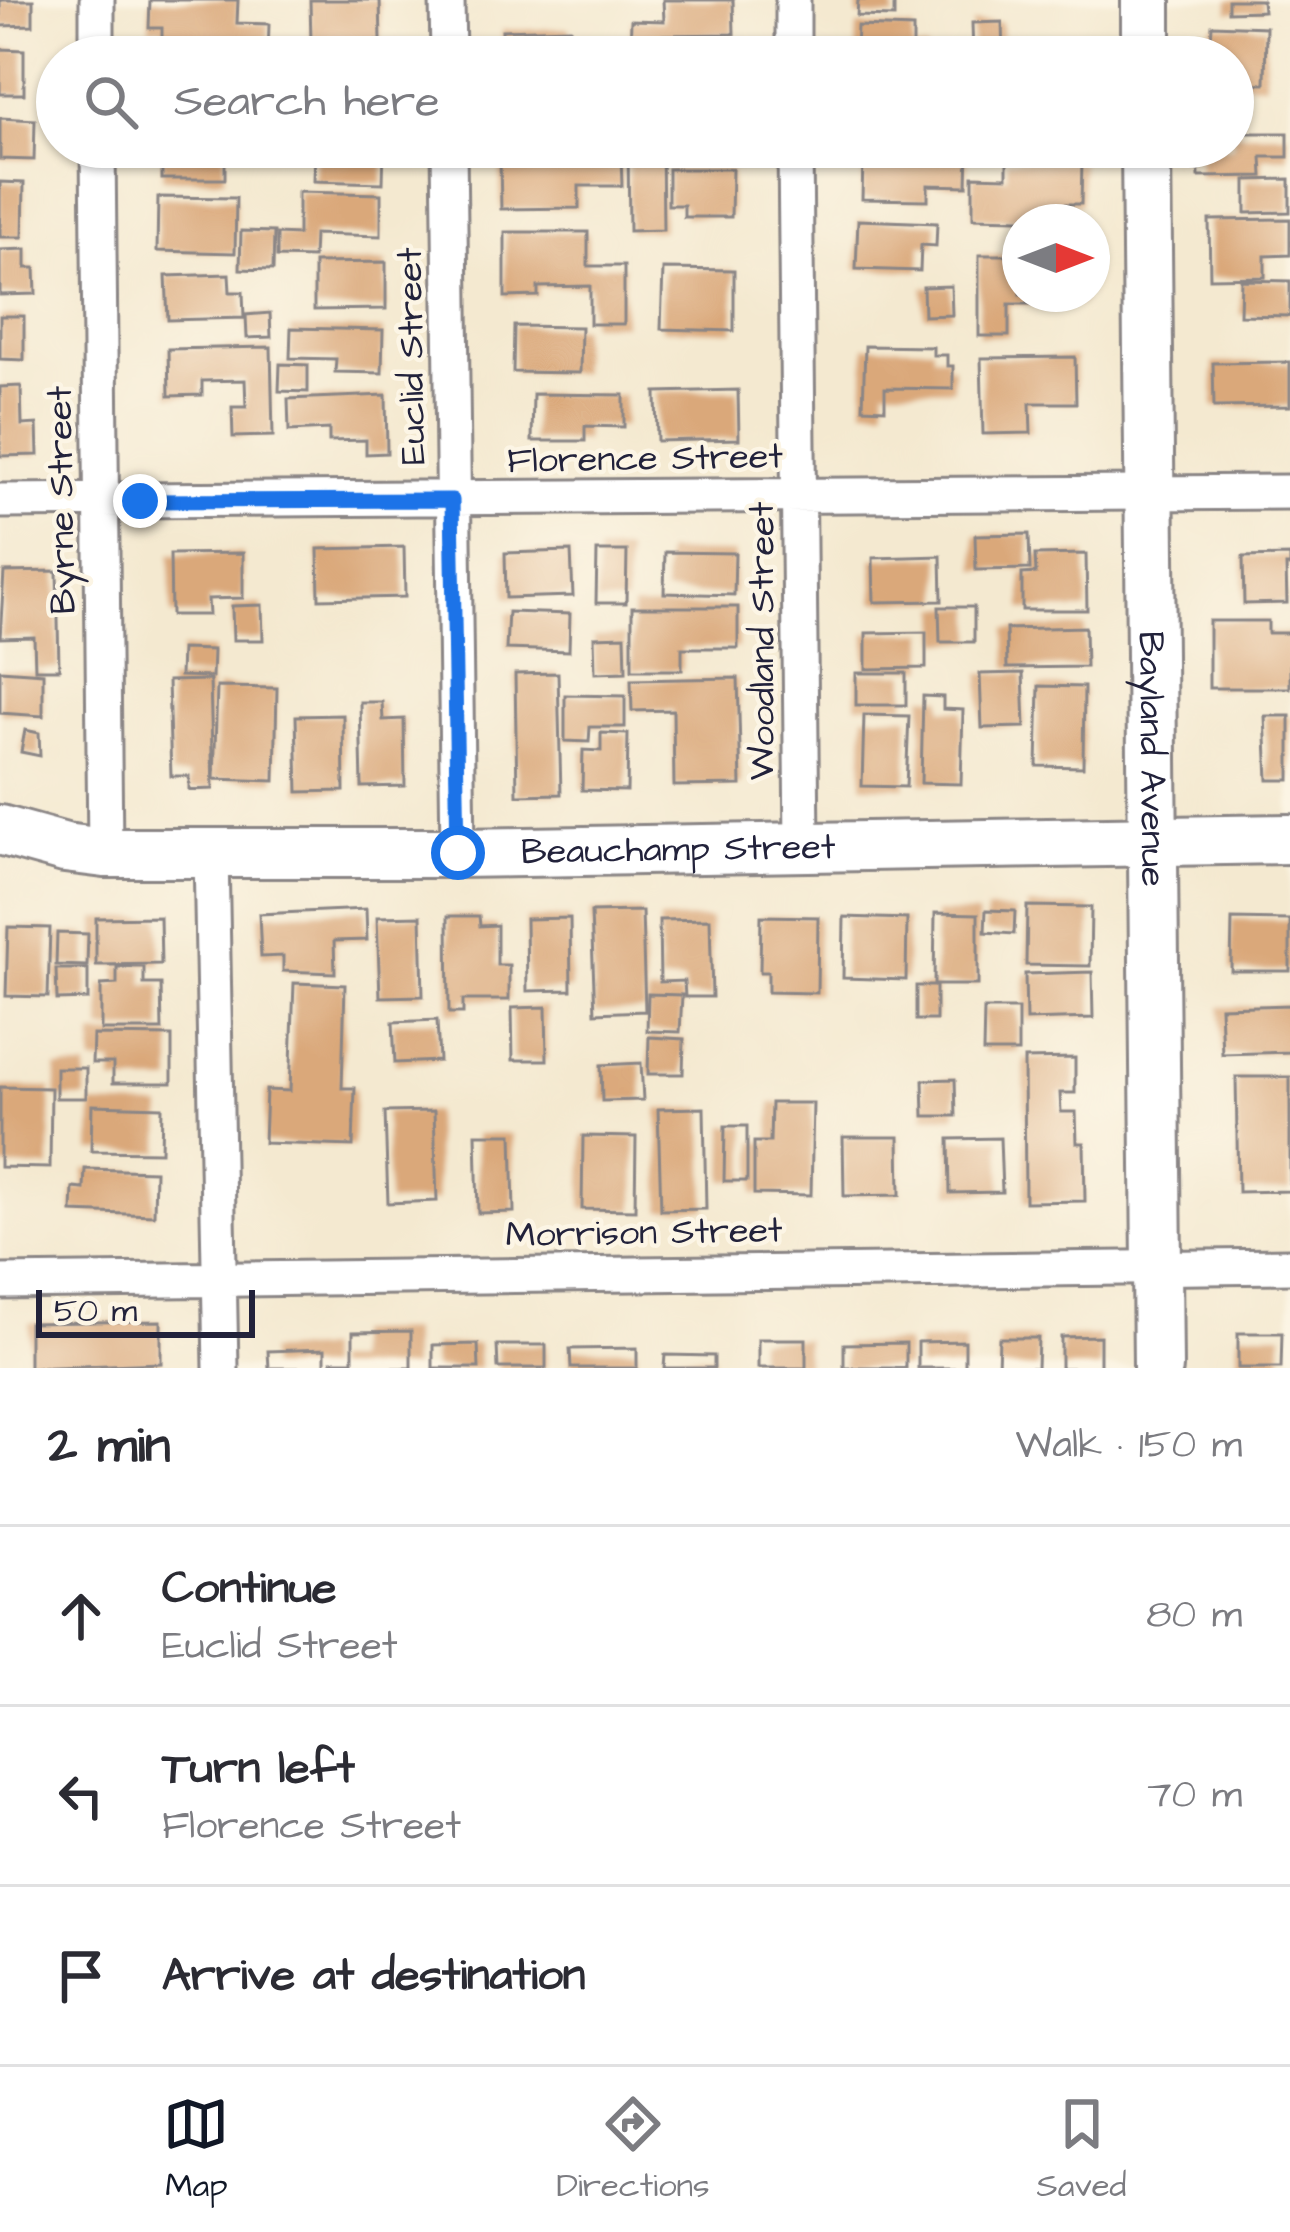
<!DOCTYPE html>
<meta charset="utf-8">
<style>
:root{--surface:#fff;--page:#f2f2f3;--text:#2b2b33;--muted:#7c7c81;--line:#e1e1e2;--accent:#111827}
body{margin:0;font-family:"Architects Daughter",sans-serif;background:var(--page);color:var(--text)}
.compass{position:absolute;left:1002px;top:204px;width:108px;height:108px;border-radius:50%;background:var(--surface);box-shadow:0 3px 9px #0004;rotate:90deg}
.scale{position:absolute;left:36px;bottom:30px;width:219px;box-sizing:border-box;padding-left:12px;border:6px solid #22223b;border-top:0;font-size:33px;line-height:42px;white-space:nowrap;color:#22223b;-webkit-text-stroke:9px #fcf5e5;paint-order:stroke}
.stop{position:absolute;width:36px;height:36px;margin:-27px;border:9px solid #1a73e8;border-radius:50%;background:#fff}
.stop.end{background:#1a73e8;border-color:#fff;box-shadow:0 3px 12px #0008}
.list{margin:0;padding:0;list-style:none}
h2{display:flex;justify-content:space-between;align-items:center;height:156px;margin:0;padding:0 48px;font-size:51px}
h2 small{font-size:39px;font-weight:400;color:var(--muted)}
.list li{display:grid;grid-template-columns:78px 1fr auto;gap:36px;align-items:center;box-sizing:border-box;height:180px;padding:0 48px;border-top:3px solid var(--line)}
.list b{display:block;font-size:45px;white-space:nowrap}
.list p{margin:0;font-size:39px;white-space:nowrap;color:var(--muted)}
.list em{font-size:39px;font-style:normal;color:var(--muted)}
.icon{flex:none;width:66px;height:66px;fill:none;stroke:currentColor;stroke-width:2;stroke-linecap:round;stroke-linejoin:round}
.map{position:relative;flex:none;width:1290px;height:1368px;overflow:hidden}
.search{position:absolute;background:var(--surface);box-shadow:0 3px 9px #0004;left:36px;right:36px;top:36px;height:132px;display:flex;align-items:center;gap:30px;box-sizing:border-box;padding:0 42px;border-radius:66px;color:var(--muted);font-size:45px}
.sheet{height:696px;background:var(--surface)}
nav{display:flex;justify-content:space-around;align-items:center;box-sizing:border-box;height:168px;border-top:3px solid var(--line);background:var(--surface);font-size:33px;color:var(--muted)}
nav a{display:grid;justify-items:center;gap:6px}
nav .on{color:var(--accent)}
.map>svg:first-child{display:block}
.building{fill:#daa87a}
.lines{fill:none;stroke-linecap:round;stroke-linejoin:round}
.street-casing{stroke:#8b8686;stroke-width:39}
.secondary-casing{stroke:#8b8686;stroke-width:54}
.street{stroke:#fff;stroke-width:33}
.secondary{stroke:#fff;stroke-width:48}
.route{stroke:#1a73e8;stroke-width:15}
.labels{text-anchor:middle;dominant-baseline:central;stroke-width:9;stroke-linejoin:round;paint-order:stroke}
.street-label{font-size:36px;fill:#22223b;stroke:#fcf5e5}
</style>
<div class="map">
<svg width="1290" height="1368" viewBox="0 0 1290 1368">
<rect width="100%" height="100%" fill="#fcf5e5"/>
<filter id="ink" filterUnits="userSpaceOnUse"><feTurbulence type="fractalNoise" baseFrequency=".00833" numOctaves="2"/><feDisplacementMap in="SourceGraphic" scale="24" xChannelSelector="R" yChannelSelector="G"/><feConvolveMatrix kernelMatrix="1 2 1 2 8 2 1 2 1" color-interpolation-filters="sRGB"/></filter>
<filter id="wash" filterUnits="userSpaceOnUse"><feTurbulence type="fractalNoise" baseFrequency=".004" numOctaves="4" result="noise"/><feDisplacementMap in="SourceGraphic" scale="48" xChannelSelector="R" yChannelSelector="G"/><feGaussianBlur stdDeviation="2.7" result="paint"/><feColorMatrix in="noise" values="0 0 0 0 0 0 0 0 0 0 0 0 0 0 0 0 0 1.4 0 .05"/><feComposite in="paint" operator="in"/></filter>
<g filter="url(#wash)">
<rect width="100%" height="100%" fill="#f4e9d0"/>
<g id="blocks">
<path class="building" d="M0 0H33V25L0 26Z
M150 0H238L237 23 269 24 268 55 162 52V28H149Z
M310 0H380L381 41 311 42Z
M663 0H733L734 34 663 35 662 54 630 53 631 20 664 21Z
M858 0H894V17L857 16Z
M1228 0H1262L1263 11 1228 12Z
M1002 22 1003 57H973L972 23Z
M1212 25 1266 27 1265 84 1233 83V57H1210Z
M857 26 913 28V49H928V57H873V51H856Z
M570 28 571 57H503L502 30Z
M0 49 24 50V94H0Z
M0 118 35 120 34 160 0 159Z
M1233 133H1288V157H1262L1263 176 1199 177 1198 147H1233Z
M162 147H225V179H162Z
M315 147H384L383 183 314 181Z
M628 147H662L663 230 629 231Z
M890 147H968L967 186 928 185V200L862 199 863 160H890Z
M621 157 622 186H579V208L501 209 500 159Z
M1007 160 1082 162 1081 204H1066V220L973 218V176L1007 177Z
M668 169H732L731 217H684V205H668Z
M1290 179V212L1246 213V180Z
M0 182 24 183 23 237H0Z
M298 192 381 194V236L314 234 313 258 277 257V234L298 235Z
M158 197 236 198 235 253 157 251Z
M1290 219V255L1265 256V277L1210 278 1209 220Z
M858 220 937 223 936 246 921 245 920 271 856 269Z
M241 231 274 232 273 270 240 269Z
M505 232H588V266H624V324H590V286L538 287V296L505 297Z
M26 249V268H35L36 294 0 295V250Z
M979 255H1020V294H1082V304H1009V336H979Z
M386 262V309L314 310V263Z
M663 269 734 270V331L661 329Z
M229 274 230 292H243L244 318 168 320 166 276Z
M1241 280 1290 281V316L1240 315Z
M951 286 952 315 924 316 923 287Z
M270 313 271 337 247 338 246 315Z
M0 316H24V360L0 359Z
M514 326 581 327 580 373 513 372Z
M291 328 383 330 382 373 335 372 336 359 290 358Z
M865 346 933 347V355H947V366H953V389L885 388V409L863 408Z
M271 347 273 436 233 437 232 407H246L245 380 202 381V395L169 396 168 349Z
M1075 357 1076 403H1030L1031 433 983 434 981 358Z
M1290 362V406L1214 407 1213 363Z
M280 364 308 365V392L279 391Z
M21 386 22 425 37 424 38 455 0 456V387Z
M738 390 739 439 657 441 656 392Z
M533 394 624 395V427L585 426V441H532Z
M386 395 387 453 366 454V440L329 441V429L289 431 288 399Z
M1029 534 1030 569 976 570 975 535Z
M404 547 405 597 319 599 318 549Z
M571 551 573 596 506 598 505 553Z
M597 551H627L626 603H596Z
M665 552 735 553 734 595 664 593Z
M243 553V598L208 599 209 615H171L170 554Z
M1086 554 1087 610H1022V574L1036 573 1035 555Z
M941 556 942 601 874 602 873 558Z
M1290 556V566H1286L1287 603 1244 604 1243 557Z
M57 571 59 669H35L34 637 0 638 4 572Z
M262 605 263 640H233L232 606Z
M632 607H738V648H682V670H632Z
M939 607H974V642H940Z
M508 612 570 614 569 651 506 649Z
M1209 621H1268V633H1290V688H1209Z
M1085 627 1086 667 1007 668 1006 629Z
M926 632V668L866 669V633Z
M625 636 626 672 595 673 594 637Z
M181 649 213 650 212 677 180 676Z
M0 670 43 673V716L0 713Z
M558 673 561 794 517 795 515 674Z
M856 673H906V705H856Z
M1023 673 1025 727 982 728 980 674Z
M738 678 741 785 674 786 673 710 632 711 631 680Z
M210 680 213 789 189 790V776H171L168 681Z
M1039 686 1084 687 1083 767 1037 766Z
M217 687 277 688 275 781 214 779Z
M565 695 625 696V727H590L589 742 565 741Z
M923 696 943 697V709L963 710 961 784 921 783Z
M360 702H382L383 720 404 719 405 786 362 787Z
M343 715 344 791 298 792 296 716Z
M864 715 909 716 906 787 862 786Z
M1265 716H1290V780H1268Z
M25 730 39 733 40 756 21 752Z
M601 733 628 734 627 791 582 790 583 750 601 751Z
M1027 906 1091 907 1090 966 1026 965Z
M366 909 367 940 334 941 335 973 283 971V956L261 957 259 914Z
M986 910 1015 911 1014 934 985 932Z
M642 911 645 1011 595 1013 591 912Z
M935 913 978 914V985H934Z
M421 916 423 996 380 997 377 917Z
M448 916H479L480 926 497 925V965H509V1000H463V1013H449Z
M761 916 818 917 817 993 768 992V972H760Z
M160 917 161 964 96 965V918Z
M844 917 907 919 906 980 843 978Z
M570 918 571 990 527 991 526 919Z
M710 919 712 997H685L684 981 660 982 659 920Z
M1232 919 1290 920V971H1231Z
M8 927 50 928 48 997 6 996Z
M57 933 88 934 87 966 56 965Z
M117 967H144V984H161L162 1030H101V985L117 984Z
M56 969H88V999L57 1000Z
M1092 972 1093 1018 1026 1020 1025 974Z
M294 983 345 985 342 1088H355L353 1146 264 1143 266 1090 290 1091Z
M916 986H936V1020H916Z
M648 994 682 995 680 1032 647 1031Z
M1290 1005V1052L1222 1054 1220 1007Z
M546 1007 547 1060H513L512 1008Z
M984 1009H1018V1052H983Z
M437 1020 439 1061 395 1063 393 1022Z
M93 1035 172 1036V1083H113V1063H92Z
M649 1037 684 1039 683 1074H648Z
M1075 1058V1093H1060L1061 1112H1076L1077 1143H1084L1085 1201 1025 1202 1024 1059Z
M641 1063 643 1100 602 1101 601 1065Z
M56 1068H86V1098H56Z
M1236 1077H1290V1191L1238 1192Z
M955 1079 956 1116H924L923 1080Z
M0 1087 51 1088 50 1168 0 1167Z
M771 1103H813L811 1195 754 1194V1142H770Z
M92 1105 162 1107 161 1152 91 1151Z
M704 1108 706 1209 661 1210 658 1109Z
M434 1111 437 1201 388 1203 385 1112Z
M725 1126H747V1181H724Z
M476 1134H512L514 1212 478 1213Z
M583 1136 636 1137 635 1210 582 1209Z
M843 1137H899L900 1195 844 1196Z
M1000 1138 1002 1192 950 1193 949 1139Z
M85 1169 155 1171 154 1215 72 1212 73 1188 84 1189Z
M161 1321V1363L29 1368V1323Z
M411 1331V1368H332V1361H353V1332Z
M1238 1333H1282L1281 1368H1238Z
M1100 1336V1368H1061V1337Z
M999 1338H1038L1037 1368H998Z
M758 1339H806V1368H758Z
M965 1341V1368H918V1342Z
M906 1343V1368H844V1344Z
M478 1344 479 1368H433V1345Z
M497 1345H546V1368H498Z
M637 1348V1368H571L570 1349Z
M325 1349V1368H269L268 1351Z
M665 1355 714 1356V1368H664Z"/>
</g>
</g>
<g filter="url(#ink)">
<use href="#blocks" fill-opacity="0" stroke="#8b8686" stroke-width="3"/>
<g class="lines">
<defs>
<path id="street" d="M97 0V57
M447 0 448 57
M793 0V57
M98 147 105 853
M449 147 458 853
M795 147 802 845
M0 501 1290 492
M211 854 221 1368
M0 1282 1290 1266"/>
<g id="secondary">
<path d="M1146 0V57"/>
<path id="s1" d="M1146 147 1158 1368"/>
<path id="s2" d="M0 830 65 848 105 853H458L1290 839"/>
</g>
</defs>
<use href="#street" class="street-casing"/>
<use href="#secondary" class="secondary-casing"/>
<use href="#street" class="street"/>
<use href="#secondary" class="secondary"/>
</g>
</g>
<g class="lines" filter="url(#ink)">
<path class="route" d="M140 501 452 500 458 853"/>
</g>
<g class="labels">
<g class="street-label">
<text transform="translate(412 356) rotate(-91)">Euclid Street</text>
<text transform="translate(645 459) rotate(-1)">Florence Street</text>
<text transform="translate(62 500) rotate(-91)">Byrne Street</text>
<text transform="translate(762 641) rotate(-90)">Woodland Street</text>
<text stroke="none"><textPath href="#s1" startOffset="612">Bayland Avenue</textPath></text>
<text stroke="none"><textPath href="#s2" startOffset="681">Beauchamp Street</textPath></text>
<text transform="translate(644 1233) rotate(-1)">Morrison Street</text>
</g>
</g>
</svg>
<svg class="compass" viewBox="-18 -18 36 36"><path d="M0-13l5 13h-10z" fill="#e53935"/><path d="M0 13l5-13h-10z" fill="#7c7c81"/></svg>
<div class="scale">50 m</div>
<div class="stop" style="left:458px;top:853px"></div>
<div class="stop end" style="left:140px;top:501px"></div>
<div class="search"><svg class="icon" aria-label="search" viewBox="0 0 24 24"><circle cx="10" cy="10" r="6"/><path d="M15 15l6 6"/></svg>Search here</div>
</div>
<section class="sheet">
<h2>2 min<small>Walk · 150 m</small></h2>
<ul class="list">
<li><svg class="icon" aria-label="ahead" viewBox="0 0 24 24"><path d="M12 20V5M6 11l6-6 6 6"/></svg><div><b>Continue</b><p>Euclid Street</p></div><em>80 m</em></li>
<li><svg class="icon" aria-label="left" viewBox="0 0 24 24"><path d="M17 20v-9H6M10 6l-5 5 5 5"/></svg><div><b>Turn left</b><p>Florence Street</p></div><em>70 m</em></li>
<li><svg class="icon" aria-label="arrive" viewBox="0 0 24 24"><path d="M6 21V4h12l-3 4 3 4H6"/></svg><div><b>Arrive at destination</b></div></li>
</ul>
</section>
<nav>
<a class="on"><svg class="icon" aria-label="map" viewBox="0 0 24 24"><path d="M3 6l6-2 6 2 6-2v14l-6 2-6-2-6 2zM9 4v14M15 6v14"/></svg>Map</a>
<a><svg class="icon" aria-label="directions" viewBox="0 0 24 24"><path d="M12 3l9 9-9 9-9-9zM9 14v-3h6M13 9l2 2-2 2"/></svg>Directions</a>
<a><svg class="icon" aria-label="saved" viewBox="0 0 24 24"><path d="M7 4h10v16l-5-4-5 4z"/></svg>Saved</a>
</nav>
